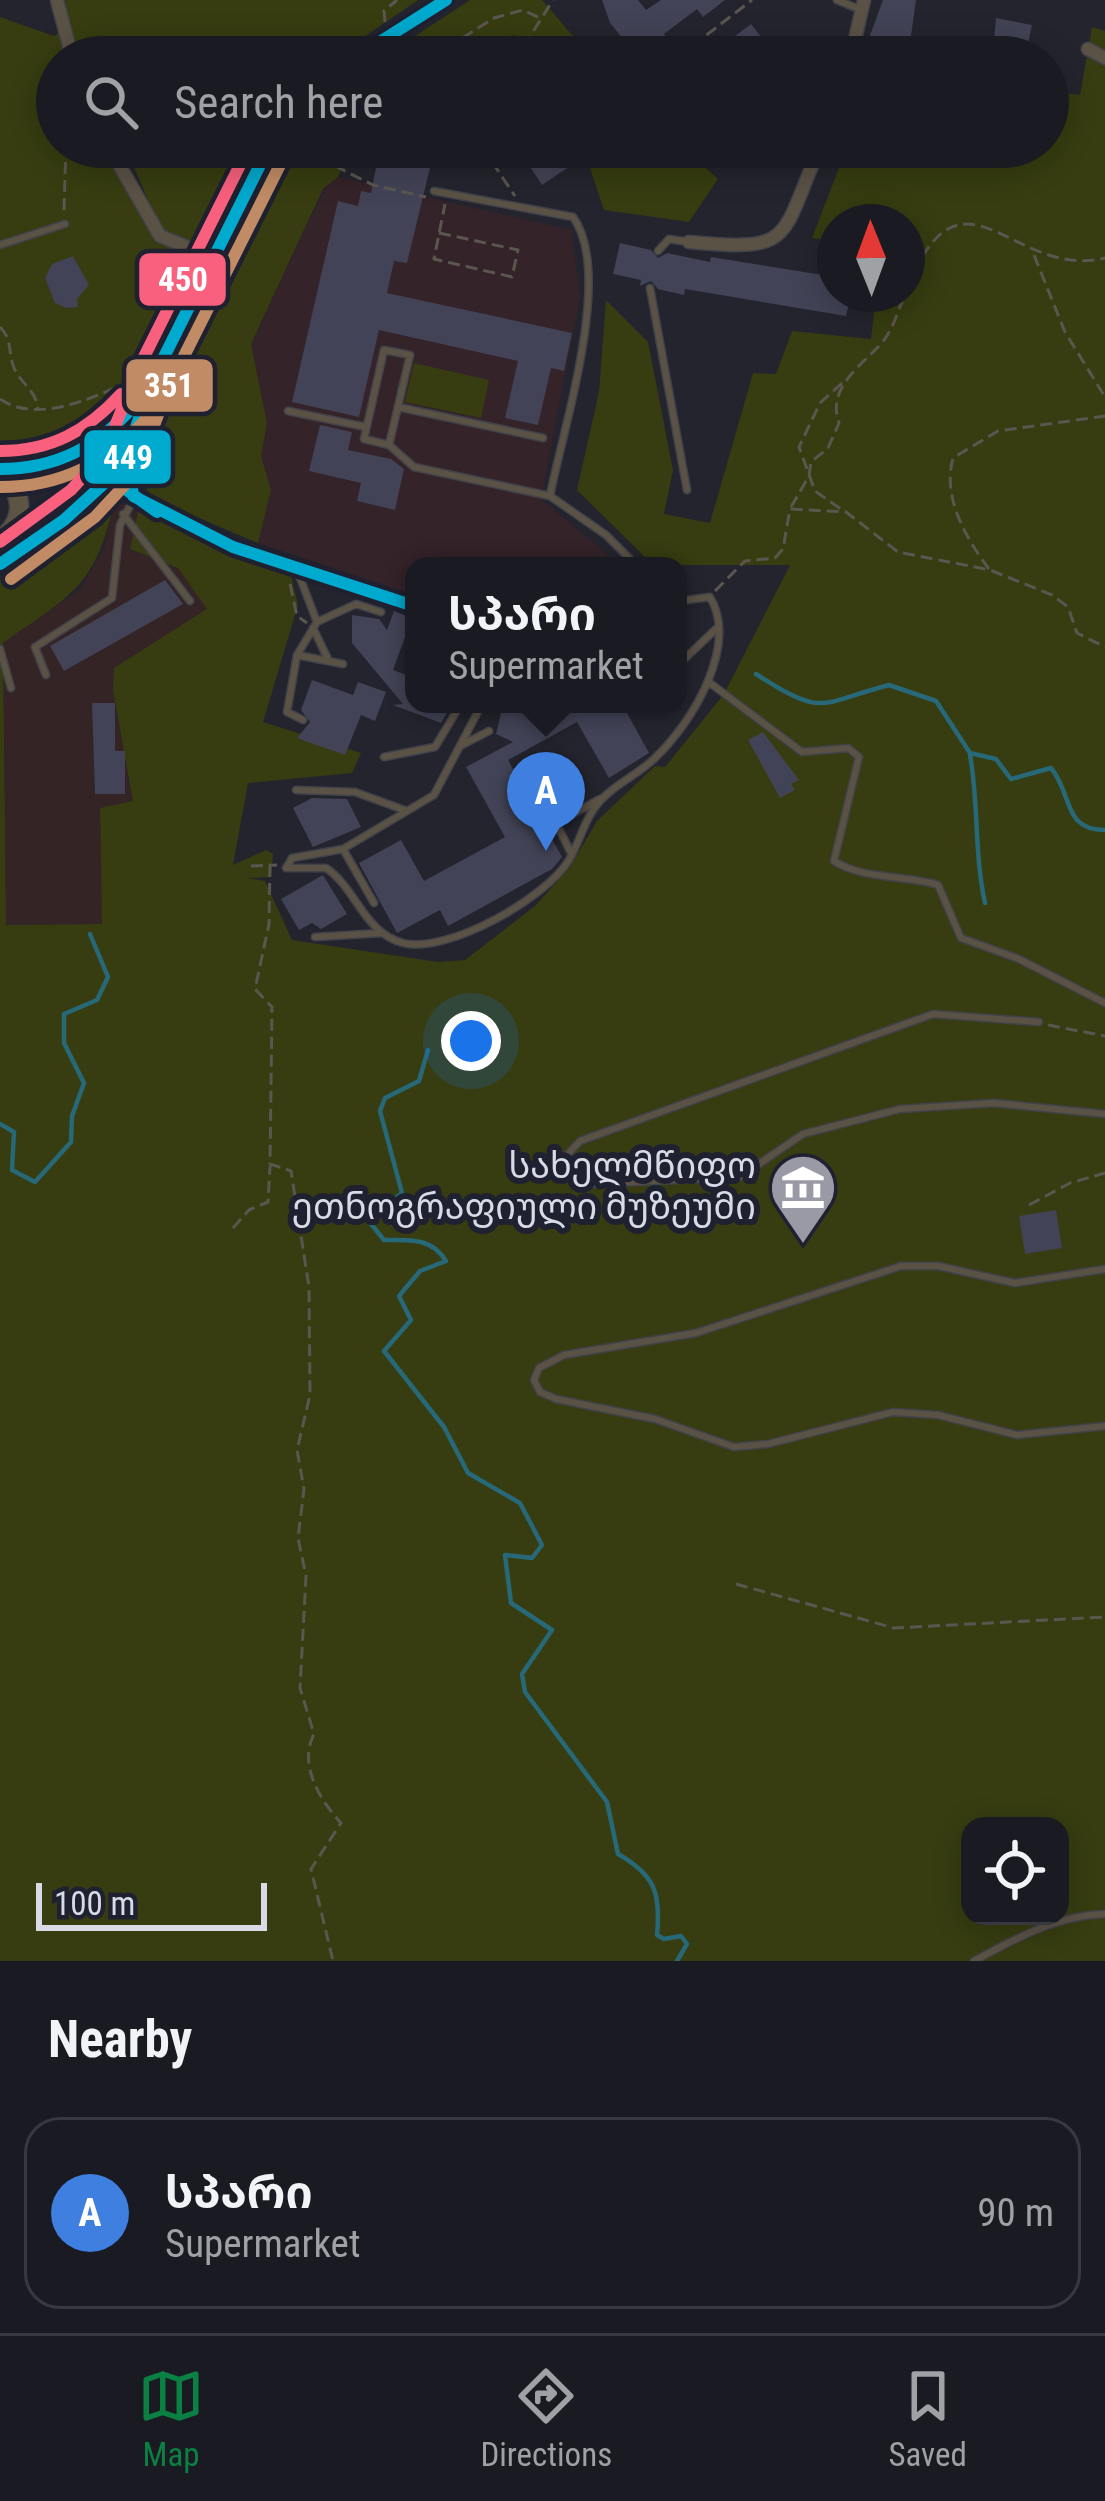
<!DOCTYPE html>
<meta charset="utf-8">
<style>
:root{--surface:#1a1b22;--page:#23242a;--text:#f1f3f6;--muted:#9fa1a5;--line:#383940;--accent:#0b8043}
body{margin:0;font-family:"Roboto Condensed","Noto Sans Georgian",sans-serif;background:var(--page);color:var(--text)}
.controls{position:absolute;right:36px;bottom:36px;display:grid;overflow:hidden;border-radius:24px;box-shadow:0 6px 30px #0003}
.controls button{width:108px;height:108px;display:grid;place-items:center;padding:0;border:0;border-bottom:3px solid var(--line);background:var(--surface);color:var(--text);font:60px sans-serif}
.compass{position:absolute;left:817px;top:204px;width:108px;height:108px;border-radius:50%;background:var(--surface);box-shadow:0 6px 30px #0003;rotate:359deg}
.scale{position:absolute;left:36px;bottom:30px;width:231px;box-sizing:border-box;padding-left:12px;border:6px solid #d8dae5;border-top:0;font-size:33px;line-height:42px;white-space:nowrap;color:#d8dae5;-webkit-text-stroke:9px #1f2131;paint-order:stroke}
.you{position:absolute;left:471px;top:1041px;width:42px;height:42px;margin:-30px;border:9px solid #fff;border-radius:50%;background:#1a73e8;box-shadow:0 0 0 18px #1a73e833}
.badge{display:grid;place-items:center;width:78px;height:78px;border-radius:50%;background:var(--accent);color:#fff;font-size:39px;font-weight:700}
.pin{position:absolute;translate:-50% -99px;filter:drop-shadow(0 3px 6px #0008)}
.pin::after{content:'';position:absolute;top:63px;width:42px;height:36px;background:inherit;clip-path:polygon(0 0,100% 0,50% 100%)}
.popup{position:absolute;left:405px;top:557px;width:282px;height:156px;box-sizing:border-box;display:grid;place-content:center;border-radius:24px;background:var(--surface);filter:drop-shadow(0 3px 9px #0005);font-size:39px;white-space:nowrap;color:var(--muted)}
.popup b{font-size:45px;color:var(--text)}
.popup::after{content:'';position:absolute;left:50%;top:100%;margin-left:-24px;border:24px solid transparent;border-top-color:var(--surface)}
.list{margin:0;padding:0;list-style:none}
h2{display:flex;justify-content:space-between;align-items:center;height:156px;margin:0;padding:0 48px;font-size:51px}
h2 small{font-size:39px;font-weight:400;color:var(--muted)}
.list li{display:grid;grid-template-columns:78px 1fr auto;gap:36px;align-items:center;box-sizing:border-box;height:192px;margin:0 24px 24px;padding:0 24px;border:3px solid var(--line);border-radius:36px}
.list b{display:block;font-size:45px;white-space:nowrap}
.list p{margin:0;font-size:39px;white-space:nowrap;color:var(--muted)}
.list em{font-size:39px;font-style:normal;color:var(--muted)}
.icon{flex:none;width:66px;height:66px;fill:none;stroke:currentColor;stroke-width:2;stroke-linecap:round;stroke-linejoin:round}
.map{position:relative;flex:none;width:1105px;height:1961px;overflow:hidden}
.search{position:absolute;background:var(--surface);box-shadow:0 6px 30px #0003;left:36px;right:36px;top:36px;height:132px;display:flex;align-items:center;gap:30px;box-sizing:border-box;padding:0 42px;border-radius:66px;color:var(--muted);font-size:45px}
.sheet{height:372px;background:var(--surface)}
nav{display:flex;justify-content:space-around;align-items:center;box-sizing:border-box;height:168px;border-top:3px solid var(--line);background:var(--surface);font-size:33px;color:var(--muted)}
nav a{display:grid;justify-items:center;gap:6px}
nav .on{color:var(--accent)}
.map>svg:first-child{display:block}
.industrial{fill:#342425}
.education{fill:#342328}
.green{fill:#373d10;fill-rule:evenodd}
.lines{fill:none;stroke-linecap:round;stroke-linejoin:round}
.stream{stroke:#276879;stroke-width:4.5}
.building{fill:#424356}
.lane-casing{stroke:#41424a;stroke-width:9}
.street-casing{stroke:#41424a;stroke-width:15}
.secondary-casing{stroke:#41424a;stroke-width:21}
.path{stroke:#5b564f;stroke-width:3;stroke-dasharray:12 6;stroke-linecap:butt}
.lane{stroke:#5b5246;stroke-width:6}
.street{stroke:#5b5246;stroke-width:12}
.secondary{stroke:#5d5444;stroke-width:18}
.bus-1-casing{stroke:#1f2131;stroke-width:21}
.bus-2-casing{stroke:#1f2131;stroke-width:21}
.bus-3-casing{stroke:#1f2131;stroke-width:21}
.bus-1{stroke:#00a9ce;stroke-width:12}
.bus-2{stroke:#c18c65;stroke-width:12}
.bus-3{stroke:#f8607d;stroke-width:12}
.labels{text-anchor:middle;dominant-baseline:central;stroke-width:12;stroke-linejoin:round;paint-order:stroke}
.poi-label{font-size:36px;fill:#d8dae5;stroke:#1f2131;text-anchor:end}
.line-badge{stroke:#1f2131;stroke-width:4.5}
.badge-label{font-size:33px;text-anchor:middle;font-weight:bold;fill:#fff}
</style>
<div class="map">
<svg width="1105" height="1961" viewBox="0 0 1105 1961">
<rect width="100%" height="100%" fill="#23242d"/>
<path class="industrial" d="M115 500 138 512 130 549 178 568 208 609 113 690 133 802 100 809 102 924 6 925 3 643 80 589 104 549Z"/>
<path class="education" d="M338 177 572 230 580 298 541 499 621 566H414V595L258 543 271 490 261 455 267 423 251 344 324 189Z"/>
<path class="green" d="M65 0H417V1L334 57H77Z
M470 0H542L591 57H527L513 35 476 57H383Z
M0 17 54 36 60 32 64 57H57V147H102L157 237 196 258C151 353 125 457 0 455Z
M1092 27 1105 31V1961H0V579L115 500C95 587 73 594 3 643L6 925 102 924 100 808 133 801 113 690 114 668 207 609 178 568 130 549 138 512 291 575 298 605 263 722 361 753 352 773 248 783 233 865 266 850 273 854 271 877 248 878 265 881 292 940 438 962 465 960 535 906 570 867 597 821 655 766 665 767 724 694 790 565H653L577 490 599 392 606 300 648 342 673 470 664 514 710 523 753 373 776 374 792 331 871 339 876 294H907V222H835V241L812 238 847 147H1048V91L1080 95ZM970 1826H1060V1916H970Z
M118 147H251L201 246 161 231 134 167Z
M290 147H350L338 177 323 189 251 344 267 423 261 456 271 490 258 543 152 498 140 477 138 441 223 261Z
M583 147H683L718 179 689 222 604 210Z
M414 363 489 380 481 418 405 402Z"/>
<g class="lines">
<path class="stream" d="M756 674C825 718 817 704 889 685L936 701 970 753 996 759 1011 779 1051 768C1073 794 1062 830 1105 830
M970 755C979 805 974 853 985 903
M428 1050 419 1081 385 1098 380 1111 402 1193 367 1219 384 1240C409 1240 431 1237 446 1261L420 1271 399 1296 411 1320 384 1351 444 1427 468 1473 520 1503 542 1545 532 1558 505 1555 511 1603 552 1630 522 1674 525 1692 607 1802 618 1854C655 1875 661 1893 657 1935L664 1939 681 1936 687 1944 677 1961
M0 1124 14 1132 12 1170 35 1182 71 1142 72 1116 84 1083 64 1043V1014L97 1000 108 977 90 934"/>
</g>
<path class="building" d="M602 0H638L646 10 661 0H725L703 17 697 9 664 34 669 41 649 57H638L610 23Z
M883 0H916L911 36 901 57H862Z
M996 18 1032 25 1025 57 993 52Z
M751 24 777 57H732L723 45Z
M380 147H435L407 263 394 261 387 293 572 333 564 371 551 368 538 425 505 418 518 361 379 330 359 417 292 402 338 201 358 206 361 191 371 193Z
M517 147H566L576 162 542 185Z
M620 243 651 250 658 258 667 253 710 262 711 257 835 277V294H851L846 316 685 289 684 295 658 289 651 281 640 286 641 280 613 274Z
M73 256 89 285 77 299 78 307 66 308 55 303 45 278 52 264Z
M320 425 352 432 348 450 391 459 404 469 395 510 357 501 361 483 309 471Z
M165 580 183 604 64 671 50 646Z
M394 611 412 618 393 670 414 678V704H452L441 723 393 705 403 704 352 643V615L379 619 387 630Z
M312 680 353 695 358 682 386 692 375 721 361 715 345 755 297 738 310 722 301 710Z
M92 703H115V751H125V794H95Z
M503 704H622L649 753 609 778 577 722 508 760 562 857 552 869 448 926 440 910 397 933 359 863 401 840 424 881 505 837 466 767 513 742 496 734Z
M763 732 799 780 791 784 795 790 780 798 748 740Z
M312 798 347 799 361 827 313 847 293 808Z
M323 875 347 914 321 929 312 923 299 930 281 899Z
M1056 1210 1062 1248 1025 1254 1019 1216Z"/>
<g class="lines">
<defs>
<path id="lane" d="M837 0 859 9
M434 191 573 217C614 273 563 428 550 496
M0 245 65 224
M658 251 669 239 689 242
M650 288 687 490
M398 407 543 438
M288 411 366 427
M389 445 410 355 384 350 364 439 389 445 414 467 550 496 606 535 637 566
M123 514 190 601
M297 570 317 622 297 655 287 712 303 720
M317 622 356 604 381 612
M313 628 327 657
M0 649 11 688
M297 655 343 664
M678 665 718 627
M46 675 35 647 112 598 120 525 133 500
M710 683 802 752 848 748 859 757 834 861C861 879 905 875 938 885L961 938 1019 959 1105 1003
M482 704 434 795 343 849 292 858 286 868H326C356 888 364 933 403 943 448 954 546 898 569 860 582 838 584 816 604 797 619 782 640 773 655 758 692 723 739 646 710 597L678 601
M460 746 489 731
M384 757 435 747 461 704
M296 790 355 792 407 811
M343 849 374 903
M571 853 556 823 600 799
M315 937 382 933
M1039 1022 933 1014 580 1141 567 1155 573 1176 589 1184 740 1177 803 1134 900 1109 994 1103 1105 1114
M1105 1269 1015 1283 938 1266H901L696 1333 564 1355 539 1368 534 1380 540 1392 556 1399 655 1419 734 1447 768 1444 893 1412 938 1415 1017 1435 1105 1426
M974 1961C1014 1939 1058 1915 1105 1914"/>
<path id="street" d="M57 0 72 57
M1088 49 1105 58
M851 57 864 0
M109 147 160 236 212 257
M689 242C796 252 779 240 820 147
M127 452 133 496
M75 456 156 511 240 547 414 606"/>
<path id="secondary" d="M356 57 446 0
M0 469C61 474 111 440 145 391
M0 473C25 492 26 521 0 540
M0 558 64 520 120 464 154 377 269 147"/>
</defs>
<use href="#lane" class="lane-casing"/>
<use href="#street" class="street-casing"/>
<use href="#secondary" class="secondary-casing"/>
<path class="path" d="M385 22 384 11 397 0
M524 46 553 0
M327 51 332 57
M432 57 494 18 523 10 542 19
M678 57 752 0
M342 147 337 167 373 185 426 197
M482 147 515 196
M64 210 66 147
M439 233 518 250 512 277 434 259 445 204
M1034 255 1065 332 1105 397
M907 289C962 150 1013 281 1105 258
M170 305 187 265
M0 327C12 339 8 349 13 365 18 382 35 388 38 408
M842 383 820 403 799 447 815 491 845 512
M0 399C37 425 98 397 134 378
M791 507 809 476 811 462 828 448 839 423C827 389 858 368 879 346 892 333 898 311 905 294
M989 569C966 538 942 498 953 458L998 431 1105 416
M290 584 297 616 307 623
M715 591 745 561 775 558 783 549 790 509 846 512 898 552 990 570 1052 595 1068 607 1077 633 1105 647
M270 865 269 924 255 989 272 1007 270 1164 291 1171 309 1287 310 1395 297 1450 304 1489 298 1538 306 1576 300 1688 314 1734C298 1765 320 1800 341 1823L311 1869 333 1961
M251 866 277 865
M1048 1025 1105 1036
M1029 1205 1070 1183 1105 1173
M233 1228 249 1210 268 1202 270 1166
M736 1584 894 1628 1105 1617"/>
<use href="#lane" class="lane"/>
<use href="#street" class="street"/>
<use href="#secondary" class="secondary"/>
<defs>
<path id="bus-1" d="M356 57 446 0
M269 147 154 377 127 452 133 496 233 547 414 606
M0 469C56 469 97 447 134 406
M0 564 64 520 110 478 157 512"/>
<path id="bus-2" d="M0 487C61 487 107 463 147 418
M11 579 95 517 135 474 170 384 285 155"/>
<path id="bus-3" d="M0 451C51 451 87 431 121 394
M0 542 71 490 104 454 138 369 249 147"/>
</defs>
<use href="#bus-1" class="bus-1-casing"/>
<use href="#bus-2" class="bus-2-casing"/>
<use href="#bus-3" class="bus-3-casing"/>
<use href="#bus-1" class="bus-1"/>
<use href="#bus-2" class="bus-2"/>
<use href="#bus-3" class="bus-3"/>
</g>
<defs>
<symbol id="museum-pin" viewBox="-11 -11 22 30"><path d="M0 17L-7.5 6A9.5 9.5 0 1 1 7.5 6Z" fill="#999aa5" stroke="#1f2131"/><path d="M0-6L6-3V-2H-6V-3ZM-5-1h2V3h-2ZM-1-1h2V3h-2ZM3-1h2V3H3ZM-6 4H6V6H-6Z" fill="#fff"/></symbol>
</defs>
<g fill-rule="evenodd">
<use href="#museum-pin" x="765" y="1149" width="76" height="104"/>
</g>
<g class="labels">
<g class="poi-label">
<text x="756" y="1166">სახელმწიფო<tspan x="756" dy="41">ეთნოგრაფიული მუზეუმი</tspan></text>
</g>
</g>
<g class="line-badge">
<rect x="137" y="251" width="91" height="57" rx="12" fill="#f8607d"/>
<rect x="124" y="357" width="91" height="57" rx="12" fill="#c18c65"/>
<rect x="82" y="428" width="91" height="58" rx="12" fill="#00a9ce"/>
</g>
<g class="badge-label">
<text x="183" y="291">450</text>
<text x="169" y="397">351</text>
<text x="128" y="469">449</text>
</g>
</svg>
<div class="controls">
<button><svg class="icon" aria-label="locate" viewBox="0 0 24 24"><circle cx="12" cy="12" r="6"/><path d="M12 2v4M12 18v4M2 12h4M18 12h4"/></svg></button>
</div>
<svg class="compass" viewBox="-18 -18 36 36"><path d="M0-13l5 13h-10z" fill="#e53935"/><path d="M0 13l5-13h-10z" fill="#9fa1a5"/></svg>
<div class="scale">100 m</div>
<div class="you"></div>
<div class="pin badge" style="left:546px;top:851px;background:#3f7fe0">A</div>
<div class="popup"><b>სპარი</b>Supermarket</div>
<div class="search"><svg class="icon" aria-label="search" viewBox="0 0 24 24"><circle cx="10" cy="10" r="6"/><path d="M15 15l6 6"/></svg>Search here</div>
</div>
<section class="sheet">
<h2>Nearby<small></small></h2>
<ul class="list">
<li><span class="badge" style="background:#3f7fe0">A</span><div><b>სპარი</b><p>Supermarket</p></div><em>90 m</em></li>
</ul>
</section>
<nav>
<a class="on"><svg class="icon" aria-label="map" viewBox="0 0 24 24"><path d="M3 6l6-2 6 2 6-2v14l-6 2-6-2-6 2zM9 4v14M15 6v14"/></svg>Map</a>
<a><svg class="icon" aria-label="directions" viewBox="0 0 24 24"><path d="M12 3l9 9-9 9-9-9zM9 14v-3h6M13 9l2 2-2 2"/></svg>Directions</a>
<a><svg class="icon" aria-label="saved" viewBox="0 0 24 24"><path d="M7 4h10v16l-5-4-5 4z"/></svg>Saved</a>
</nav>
